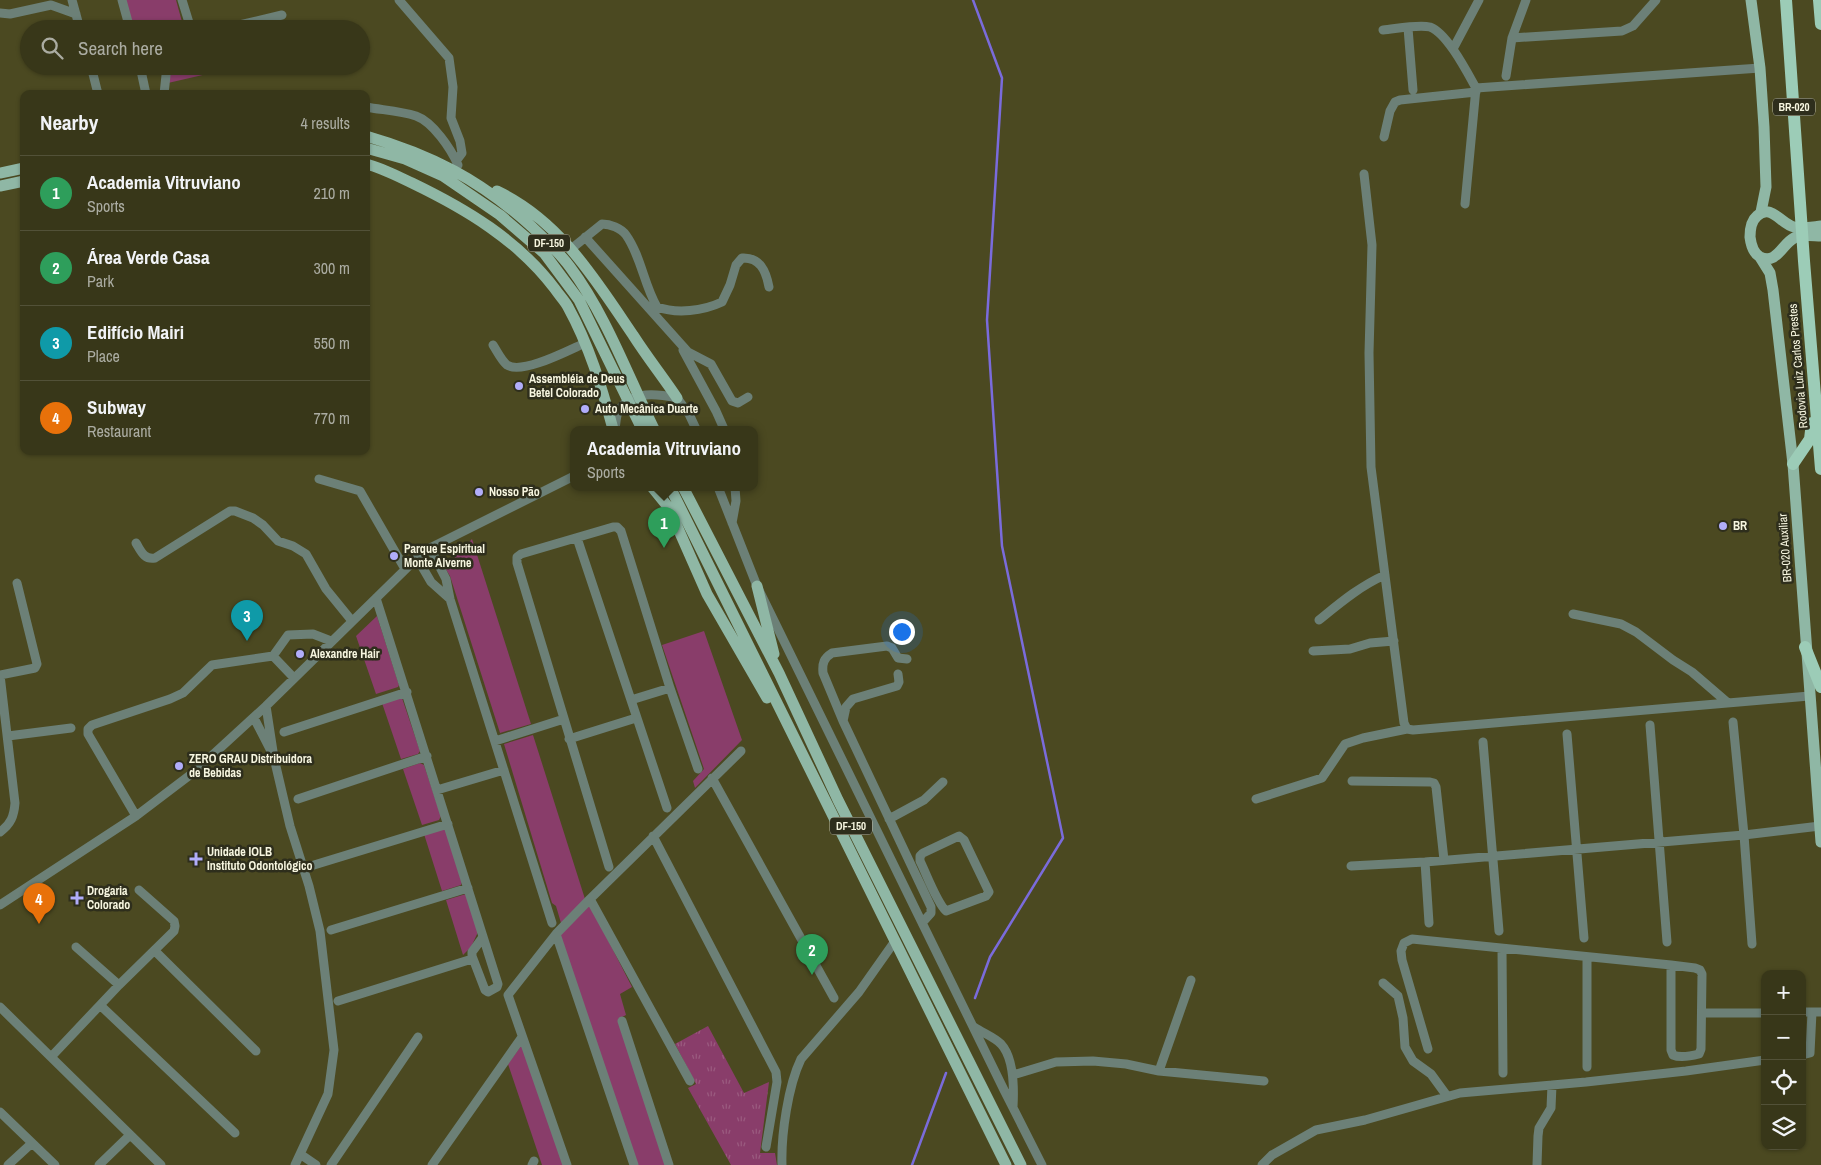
<!DOCTYPE html>
<meta charset="utf-8">
<style>
:root{--surface:#383719;--page:#434226;--text:#f1f3f6;--muted:#abaca2;--line:#525138;--accent:#b1adfa}
body{margin:0;font-family:"Archivo Narrow",sans-serif;background:var(--page);color:var(--text)}
.controls{position:absolute;right:15px;bottom:15px;display:grid;overflow:hidden;border-radius:10px;box-shadow:0 1px 4px #0004}
.controls button{width:45px;height:45px;display:grid;place-items:center;padding:0;border:0;border-bottom:1px solid var(--line);background:var(--surface);color:var(--text);font:25px sans-serif}
.you{position:absolute;left:901px;top:631px;width:18px;height:18px;margin:-12px;border:4px solid #fff;border-radius:50%;background:#1a73e8;box-shadow:0 0 0 8px #1a73e833}
.badge{display:grid;place-items:center;width:32px;height:32px;border-radius:50%;background:var(--accent);color:#fff;font-size:16px;font-weight:700}
.pin{position:absolute;translate:-50% -41px;filter:drop-shadow(0 1px 2px #0008)}
.pin::after{content:'';position:absolute;top:26px;width:18px;height:15px;background:inherit;clip-path:polygon(0 0,100% 0,50% 100%)}
.popup{position:absolute;left:570px;top:426px;width:188px;height:65px;box-sizing:border-box;display:grid;place-content:center;border-radius:10px;background:var(--surface);filter:drop-shadow(0 1px 4px #0005);font-size:16px;white-space:nowrap;color:var(--muted)}
.popup b{font-size:19px;color:var(--text)}
.popup::after{content:'';position:absolute;left:50%;top:100%;margin-left:-10px;border:10px solid transparent;border-top-color:var(--surface)}
.list{margin:0;padding:0;list-style:none}
h2{display:flex;justify-content:space-between;align-items:center;height:65px;margin:0;padding:0 20px;font-size:21px}
h2 small{font-size:16px;font-weight:400;color:var(--muted)}
.list li{display:grid;grid-template-columns:32px 1fr auto;gap:15px;align-items:center;box-sizing:border-box;height:75px;padding:0 20px;border-top:1px solid var(--line)}
.list b{display:block;font-size:19px;white-space:nowrap}
.list p{margin:0;font-size:16px;white-space:nowrap;color:var(--muted)}
.list em{font-size:16px;font-style:normal;color:var(--muted)}
.icon{flex:none;width:28px;height:28px;fill:none;stroke:currentColor;stroke-width:2;stroke-linecap:round;stroke-linejoin:round}
.map{position:relative;flex:none;width:1821px;height:1165px;overflow:hidden}
.search{position:absolute;background:var(--surface);box-shadow:0 1px 4px #0004;left:20px;top:20px;width:350px;height:55px;display:flex;align-items:center;gap:12px;box-sizing:border-box;padding:0 18px;border-radius:28px;color:var(--muted);font-size:19px}
.panel{position:absolute;background:var(--surface);box-shadow:0 1px 4px #0004;left:20px;top:90px;width:350px;height:365px;border-radius:10px}
.map>svg:first-child{display:block}
.grass{fill:url(#grass-tufts)}
.green{fill:#893d6a}
.lines{fill:none;stroke-linecap:round;stroke-linejoin:round}
.stream{stroke:#7a6bdb;stroke-width:2.5}
.minor{stroke:#6c8077;stroke-width:9}
.major{stroke:#8fb7a5;stroke-width:11}
.highway{stroke:#9cccb7;stroke-width:12}
.poi-dot{fill:#b1adfa;stroke:#2e2e1c;stroke-width:2}
.labels{text-anchor:middle;dominant-baseline:central;stroke-width:5;stroke-linejoin:round;paint-order:stroke}
.shield{fill:#2e2e1c;stroke:#bbbaa5;stroke-width:1}
.shield-label{font-size:11px;font-weight:bold;fill:#f7f6e0}
.street-label{font-size:12px;fill:#f7f6e0;stroke:#2e2e1c}
.poi-label{font-size:12px;font-weight:bold;fill:#f7f6e0;stroke:#2e2e1c;text-anchor:start}
</style>
<div class="map">
<svg width="1821" height="1165" viewBox="0 0 1821 1165">
<defs>
<pattern id="grass-tufts" width="24" height="20" patternUnits="userSpaceOnUse" patternTransform="scale(1.25)"><rect width="24" height="20" fill="#893d6a"/><path d="M3 7l-1-3M5 7V3M7 7l1-3M15 17l-1-3M17 17v-4M19 17l1-3" fill="none" stroke="#9a5a7f"/></pattern>
</defs>
<rect width="100%" height="100%" fill="#4b4921"/>
<path class="grass" d="M708 1026 744 1093 769 1082 760 1153H775L777 1165H731L688 1088 696 1084 675 1044Z"/>
<path class="green" d="M125 0H176L184 29H133Z
M170 66H205L207 74 168 83Z
M472 539 531 724 500 733 450 576 445 568Z
M377 616 399 685 398 687 376 694 356 636Z
M704 631 742 740 695 788 693 781 704 769 662 645Z
M402 698 420 751 418 754 401 759 382 703Z
M533 735 585 899 561 923 556 906 552 903 504 744Z
M420 763 424 765 441 816 439 820 422 825 403 769Z
M443 829 446 830 462 882 461 885 442 891 424 834Z
M466 894 478 932 471 947 463 955 446 900Z
M590 905 632 987 620 994 626 1015 618 1019 665 1165H636L560 937 562 931Z
M521 1046 523 1047 564 1165H542L508 1064Z"/>
<g class="lines">
<path class="stream" d="M973 0 1002 78 987 320 1002 546 1063 838 990 957 975 998
M912 1165 946 1073"/>
<path class="minor" d="M72 0 80 29
M122 0 130 29
M182 0 191 29
M399 0 449 58 453 87 451 118 460 141 462 153 456 161
M0 13 10 14 51 5 76 14
M1408 28 1413 90
M222 29 282 15
M1383 30C1395 29 1418 24 1430 27 1447 33 1467 72 1476 88L1760 68
M1512 38 1622 31 1633 26 1656 0
M1453 49 1479 0
M91 66 98 94
M140 66 146 94
M1506 76 1512 38 1526 0
M164 94 167 66
M366 107C382 110 400 111 416 116 433 122 451 149 458 165
M1384 137 1390 111 1395 102 1400 100 1476 92
M1364 174 1372 245 1369 353 1371 467 1404 723 1407 729
M1465 204 1476 88
M585 237 688 352 711 364 732 401 738 403 748 397
M571 249 602 224C610 224 621 228 626 235 641 256 644 285 657 307 677 314 703 311 722 302L730 285 736 265 742 258C760 257 766 271 769 287
M493 345C497 351 501 360 507 365 522 375 569 350 585 343
M683 350 716 411 724 429
M615 429C616 424 616 415 619 410 632 390 658 394 677 398L689 414 696 429
M319 479 360 491 405 569
M718 487 757 586 1004 1090 1042 1165
M732 523 736 501 735 487
M577 538 667 808
M136 543C141 551 144 560 155 558L230 511H235L253 518 263 525 278 541 293 546 306 554 326 589 352 621
M430 548 446 579 450 599 552 923
M417 558 431 582 450 599
M376 598 498 984 497 987 488 992 485 990 472 956V952L483 937
M1573 614 1621 624 1636 632 1673 660 1692 672 1728 703
M1319 620C1340 603 1360 586 1385 575
M1313 651 1350 649 1370 643 1394 641
M273 656 294 678
M907 659 898 658 892 648 887 646 832 653C824 658 822 663 823 673L843 721 931 907V913L922 923
M0 675 35 668 37 664 17 583
M631 700 670 688
M266 706 274 758 290 826 309 886 320 931 334 1050 328 1094 295 1165
M254 718 271 751
M843 721 846 707 853 699 897 686 899 682 898 674
M1733 722 1744 835 1752 944
M1650 725 1667 942
M284 732 407 692
M1567 734 1584 938
M8 736 71 728
M569 739 636 718
M495 741 564 719
M1483 742 1499 931
M712 778 834 998
M1352 781 1430 782 1434 783 1436 787 1444 860
M437 790 504 770
M298 799 427 756
M1256 799 1322 778 1345 744 1363 738 1407 729 1413 730 1809 696
M136 816 88 734V729L92 725 170 699 183 693 212 665 273 656 288 635 313 634 331 641
M889 819 924 800 943 782
M0 832C11 824 14 816 15 803L0 675
M653 836 776 1072 777 1082 766 1147
M959 836 964 840 989 892 986 896 946 911C937 903 926 873 920 861V856L923 853Z
M1425 862 1429 923
M314 865 448 824
M1351 866 1425 862 1744 835 1820 826
M609 867 517 563V557L521 554 613 527H617L621 531 670 688 698 769
M590 899 690 1081
M0 905 136 816 194 772 266 706 417 558 430 548 574 476
M331 930 468 888
M556 934 634 1165
M76 947 119 985
M1502 949 1503 1073
M155 951 256 1051
M1383 983 1398 996 1403 1018 1405 1047 1413 1061 1431 1074 1447 1096
M338 1001 472 959
M101 1006 235 1133
M0 1007 161 1165
M1802 1012H1821
M1702 1013H1765
M622 1021 669 1165
M974 1027C983 1033 994 1037 1001 1044 1014 1058 1014 1089 1013 1107
M1428 1049 1402 960 1401 951 1404 943 1412 939 1671 965 1695 968 1700 970 1702 974 1701 1049 1699 1054C1691 1056 1680 1058 1673 1055L1671 1050V965
M1802 1055 1810 1053 1812 1012
M51 1057 119 985 174 931 175 926 174 921 139 890
M1587 1067V957
M1159 1071 1191 980
M1013 1075 1056 1062 1093 1061 1126 1064 1159 1071 1264 1081
M0 1112 55 1165
M300 1154 316 1165
M8 1165 32 1143
M99 1165 130 1135
M331 1165 418 1037
M432 1165 522 1037
M532 1165 534 1161
M567 1165 508 995 556 934 590 899 741 751
M782 1165C781 1135 788 1086 801 1059L859 992 895 941
M1262 1165 1272 1155 1316 1130 1365 1120 1460 1093 1586 1082 1686 1071 1765 1060
M1537 1165 1538 1136 1539 1128 1551 1108 1552 1085"/>
<path class="major" d="M1751 0 1760 68 1764 127 1766 187 1761 212
M366 136C432 155 480 180 531 226 545 239 559 252 570 267 606 315 628 376 654 429
M366 148 405 159 443 176 500 215 544 253 579 300 642 429
M366 164C382 168 397 176 412 183 466 209 518 240 555 289 559 295 565 301 568 307 589 345 602 388 613 429
M0 173 24 168
M0 186 24 181
M497 191C560 221 595 279 633 335 647 357 663 377 677 398
M1821 226C1812 227 1802 229 1794 227 1781 224 1771 203 1757 216 1751 221 1750 230 1750 237 1751 245 1753 253 1760 257 1777 265 1782 244 1794 238 1802 234 1813 236 1821 236
M1760 257 1770 273 1773 290 1793 464 1821 842
M652 487 669 508 707 594 767 698
M670 487 1006 1165
M683 487 779 673 838 800 1021 1165
M757 586 774 654"/>
<path class="highway" d="M1786 0 1804 261 1821 469
M1819 0 1821 24
M1793 464 1810 439 1812 423
M1805 647 1821 687"/>
</g>
<g class="poi-dot">
<circle cx="519" cy="386" r="5"/>
<circle cx="585" cy="409" r="5"/>
<circle cx="479" cy="492" r="5"/>
<circle cx="1723" cy="526" r="5"/>
<circle cx="394" cy="556" r="5"/>
<circle cx="300" cy="654" r="5"/>
<circle cx="179" cy="766" r="5"/>
<path d="M193.5 851.5h5v5h5v5h-5v5h-5v-5h-5v-5h5z"/>
<path d="M74.5 890.5h5v5h5v5h-5v5h-5v-5h-5v-5h5z"/>
</g>
<g class="labels">
<g class="shield">
<rect x="1773" y="98.5" width="42" height="17" rx="4"/>
<rect x="528" y="234.5" width="42" height="17" rx="4"/>
<rect x="830" y="817.5" width="42" height="17" rx="4"/>
</g>
<g class="shield-label">
<text x="1794" y="107">BR-020</text>
<text x="549" y="243">DF-150</text>
<text x="851" y="826">DF-150</text>
</g>
<g class="street-label">
<text transform="translate(1798 366) rotate(-95)">Rodovia Luiz Carlos Prestes</text>
<text transform="translate(1785 548) rotate(-94)">BR-020 Auxiliar</text>
</g>
<g class="poi-label">
<text x="529" y="379">Assembléia de Deus<tspan x="529" dy="14">Betel Colorado</tspan></text>
<text x="595" y="409">Auto Mecânica Duarte</text>
<text x="489" y="492">Nosso Pão</text>
<text x="1733" y="526">BR</text>
<text x="404" y="549">Parque Espiritual<tspan x="404" dy="14">Monte Alverne</tspan></text>
<text x="310" y="654">Alexandre Hair</text>
<text x="189" y="759">ZERO GRAU Distribuidora<tspan x="189" dy="14">de Bebidas</tspan></text>
<text x="207" y="852">Unidade IOLB<tspan x="207" dy="14">Instituto Odontológico</tspan></text>
<text x="87" y="891">Drogaria<tspan x="87" dy="14">Colorado</tspan></text>
</g>
</g>
</svg>
<div class="controls">
<button>+</button>
<button>−</button>
<button><svg class="icon" aria-label="locate" viewBox="0 0 24 24"><circle cx="12" cy="12" r="6"/><path d="M12 2v4M12 18v4M2 12h4M18 12h4"/></svg></button>
<button><svg class="icon" aria-label="layers" viewBox="0 0 24 24"><path d="M12 4l9 5-9 5-9-5zM3 14l9 5 9-5"/></svg></button>
</div>
<div class="you"></div>
<div class="pin badge" style="left:664px;top:548px;background:#2e9e5b">1</div>
<div class="popup"><b>Academia Vitruviano</b>Sports</div>
<div class="pin badge" style="left:812px;top:975px;background:#2e9e5b">2</div>
<div class="pin badge" style="left:247px;top:641px;background:#0f9aa8">3</div>
<div class="pin badge" style="left:39px;top:924px;background:#e8710a">4</div>
<div class="search"><svg class="icon" aria-label="search" viewBox="0 0 24 24"><circle cx="10" cy="10" r="6"/><path d="M15 15l6 6"/></svg>Search here</div>
<section class="panel">
<h2>Nearby<small>4 results</small></h2>
<ul class="list">
<li><span class="badge" style="background:#2e9e5b">1</span><div><b>Academia Vitruviano</b><p>Sports</p></div><em>210 m</em></li>
<li><span class="badge" style="background:#2e9e5b">2</span><div><b>Área Verde Casa</b><p>Park</p></div><em>300 m</em></li>
<li><span class="badge" style="background:#0f9aa8">3</span><div><b>Edifício Mairi</b><p>Place</p></div><em>550 m</em></li>
<li><span class="badge" style="background:#e8710a">4</span><div><b>Subway</b><p>Restaurant</p></div><em>770 m</em></li>
</ul>
</section>
</div>
